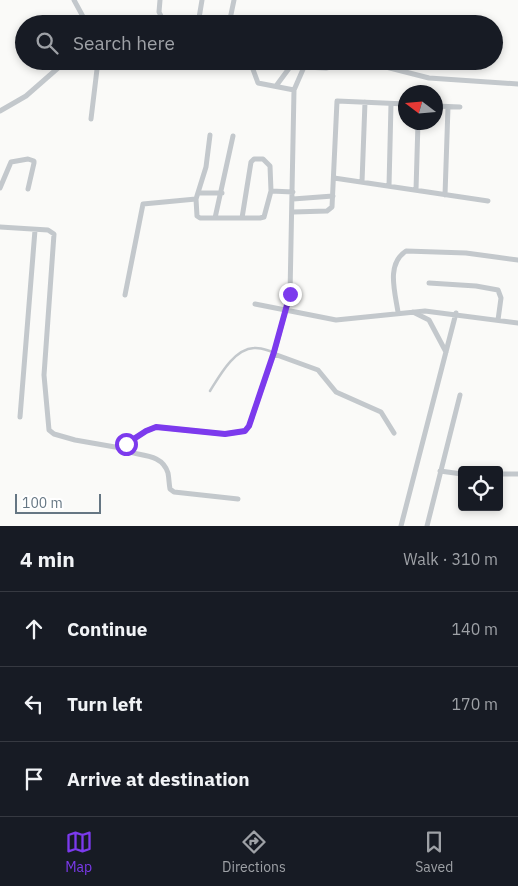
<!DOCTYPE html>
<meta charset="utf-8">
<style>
:root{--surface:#171b24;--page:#242831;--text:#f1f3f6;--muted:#9ea1a6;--line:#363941;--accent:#7c3aed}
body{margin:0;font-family:"IBM Plex Sans",sans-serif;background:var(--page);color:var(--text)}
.controls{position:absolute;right:15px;bottom:15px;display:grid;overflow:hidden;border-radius:5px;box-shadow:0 2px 8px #0003}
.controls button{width:45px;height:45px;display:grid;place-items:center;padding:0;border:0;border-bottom:1px solid var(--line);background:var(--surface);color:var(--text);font:25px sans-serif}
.compass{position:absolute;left:398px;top:85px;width:45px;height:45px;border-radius:50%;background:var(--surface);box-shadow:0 2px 8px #0003;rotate:286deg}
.scale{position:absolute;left:15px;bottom:12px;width:86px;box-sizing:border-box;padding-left:5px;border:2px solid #657683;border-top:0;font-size:14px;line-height:18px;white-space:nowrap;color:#657683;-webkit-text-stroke:4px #fff;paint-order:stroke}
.stop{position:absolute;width:15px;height:15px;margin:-11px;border:4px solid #7c3aed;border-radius:50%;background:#fff}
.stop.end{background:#7c3aed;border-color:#fff;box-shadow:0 1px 5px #0008}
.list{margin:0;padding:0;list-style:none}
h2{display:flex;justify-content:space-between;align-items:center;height:65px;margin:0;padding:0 20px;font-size:21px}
h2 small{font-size:16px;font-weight:400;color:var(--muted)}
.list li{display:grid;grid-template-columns:32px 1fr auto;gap:15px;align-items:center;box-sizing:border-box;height:75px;padding:0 20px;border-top:1px solid var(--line)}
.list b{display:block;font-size:19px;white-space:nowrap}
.list em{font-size:16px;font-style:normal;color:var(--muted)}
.icon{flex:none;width:28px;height:28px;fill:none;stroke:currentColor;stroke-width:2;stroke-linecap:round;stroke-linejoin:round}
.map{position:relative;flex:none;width:518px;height:526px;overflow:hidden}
.search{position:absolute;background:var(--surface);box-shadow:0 2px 8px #0003;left:15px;right:15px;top:15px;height:55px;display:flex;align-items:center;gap:12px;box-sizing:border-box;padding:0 18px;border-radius:28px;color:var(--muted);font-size:19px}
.sheet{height:290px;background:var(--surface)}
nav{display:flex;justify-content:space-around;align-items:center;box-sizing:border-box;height:70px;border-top:1px solid var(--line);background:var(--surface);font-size:14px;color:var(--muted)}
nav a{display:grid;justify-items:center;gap:2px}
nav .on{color:var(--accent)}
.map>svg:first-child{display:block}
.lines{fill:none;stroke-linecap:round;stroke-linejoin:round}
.service{stroke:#c3c8cc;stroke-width:2.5}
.minor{stroke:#c3c8cc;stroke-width:5}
.route{stroke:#7c3aed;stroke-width:6}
</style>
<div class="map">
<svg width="518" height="526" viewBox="0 0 518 526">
<rect width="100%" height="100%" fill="#fafaf8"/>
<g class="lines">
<path class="service" d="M210 391C220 375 234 349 254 348 261 347 268 351 274 352"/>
<path class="minor" d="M74 0 87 24
M160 0 159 12 162 18 189 24
M198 24 202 0
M229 24 234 0
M126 61H232
M293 63 304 67 326 68 356 62 382 66 429 78 518 84
M276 86 293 63 292 62
M294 90 304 67
M436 106 460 107
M0 111 26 96 66 61
M91 119 98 61
M210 135 206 167 196 199 197 216 200 218H260L264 217 271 191 270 166 263 159H254L251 162 242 218
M334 178 488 201
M362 182 365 102
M389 186 391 104
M0 188 11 162 28 159 34 161V163L28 189
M416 190 418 122
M271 191 293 192
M199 193H222
M445 195 448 107
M293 199 333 196
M293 212 327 211 332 207 337 101 406 104
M215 218 233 136
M0 227 48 230 54 234 44 375 49 430 54 434 75 440 115 447 126 444 146 431 156 427 225 434 245 431 249 426 274 353 290 294 294 90 258 83 251 64 243 61
M429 283 476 286 498 290 501 298 498 320
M125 295 143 204 196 199
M255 304 336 320 425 311 518 323
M398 312C395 292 386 264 406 251L466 253 518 260
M413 312 429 320 446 352
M274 354 318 370 336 392 381 412 394 433
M20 417 35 230
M116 447C133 458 161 450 168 473 169 478 169 484 170 489L174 492 238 499
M440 471 462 474
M499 474H518
M401 526 456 313
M427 526 460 395"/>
</g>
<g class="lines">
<path class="route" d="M126 444 146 431 156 427 225 434 245 431 249 426 274 352 290 294"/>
</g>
</svg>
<div class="controls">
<button><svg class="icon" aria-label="locate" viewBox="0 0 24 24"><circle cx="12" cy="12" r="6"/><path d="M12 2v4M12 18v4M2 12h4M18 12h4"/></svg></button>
</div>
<svg class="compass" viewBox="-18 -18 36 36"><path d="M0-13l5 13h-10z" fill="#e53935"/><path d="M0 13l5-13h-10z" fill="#9ea1a6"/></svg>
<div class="scale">100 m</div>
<div class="stop" style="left:126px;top:444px"></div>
<div class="stop end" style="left:290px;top:294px"></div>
<div class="search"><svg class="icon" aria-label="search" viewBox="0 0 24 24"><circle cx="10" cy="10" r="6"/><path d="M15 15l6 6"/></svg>Search here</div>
</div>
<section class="sheet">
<h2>4 min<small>Walk · 310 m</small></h2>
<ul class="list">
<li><svg class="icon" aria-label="ahead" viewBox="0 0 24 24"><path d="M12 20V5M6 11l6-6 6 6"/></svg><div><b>Continue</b></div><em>140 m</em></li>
<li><svg class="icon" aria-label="left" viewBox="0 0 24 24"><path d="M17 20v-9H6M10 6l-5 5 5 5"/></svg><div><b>Turn left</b></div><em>170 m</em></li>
<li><svg class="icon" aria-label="arrive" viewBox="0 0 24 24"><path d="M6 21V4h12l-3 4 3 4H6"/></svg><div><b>Arrive at destination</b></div></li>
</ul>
</section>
<nav>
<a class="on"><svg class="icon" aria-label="map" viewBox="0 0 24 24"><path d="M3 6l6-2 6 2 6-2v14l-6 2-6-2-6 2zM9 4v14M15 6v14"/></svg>Map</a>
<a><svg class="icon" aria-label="directions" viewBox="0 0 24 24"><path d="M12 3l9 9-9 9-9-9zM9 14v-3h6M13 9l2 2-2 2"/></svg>Directions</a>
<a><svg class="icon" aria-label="saved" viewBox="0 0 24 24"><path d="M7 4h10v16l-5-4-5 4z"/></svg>Saved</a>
</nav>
